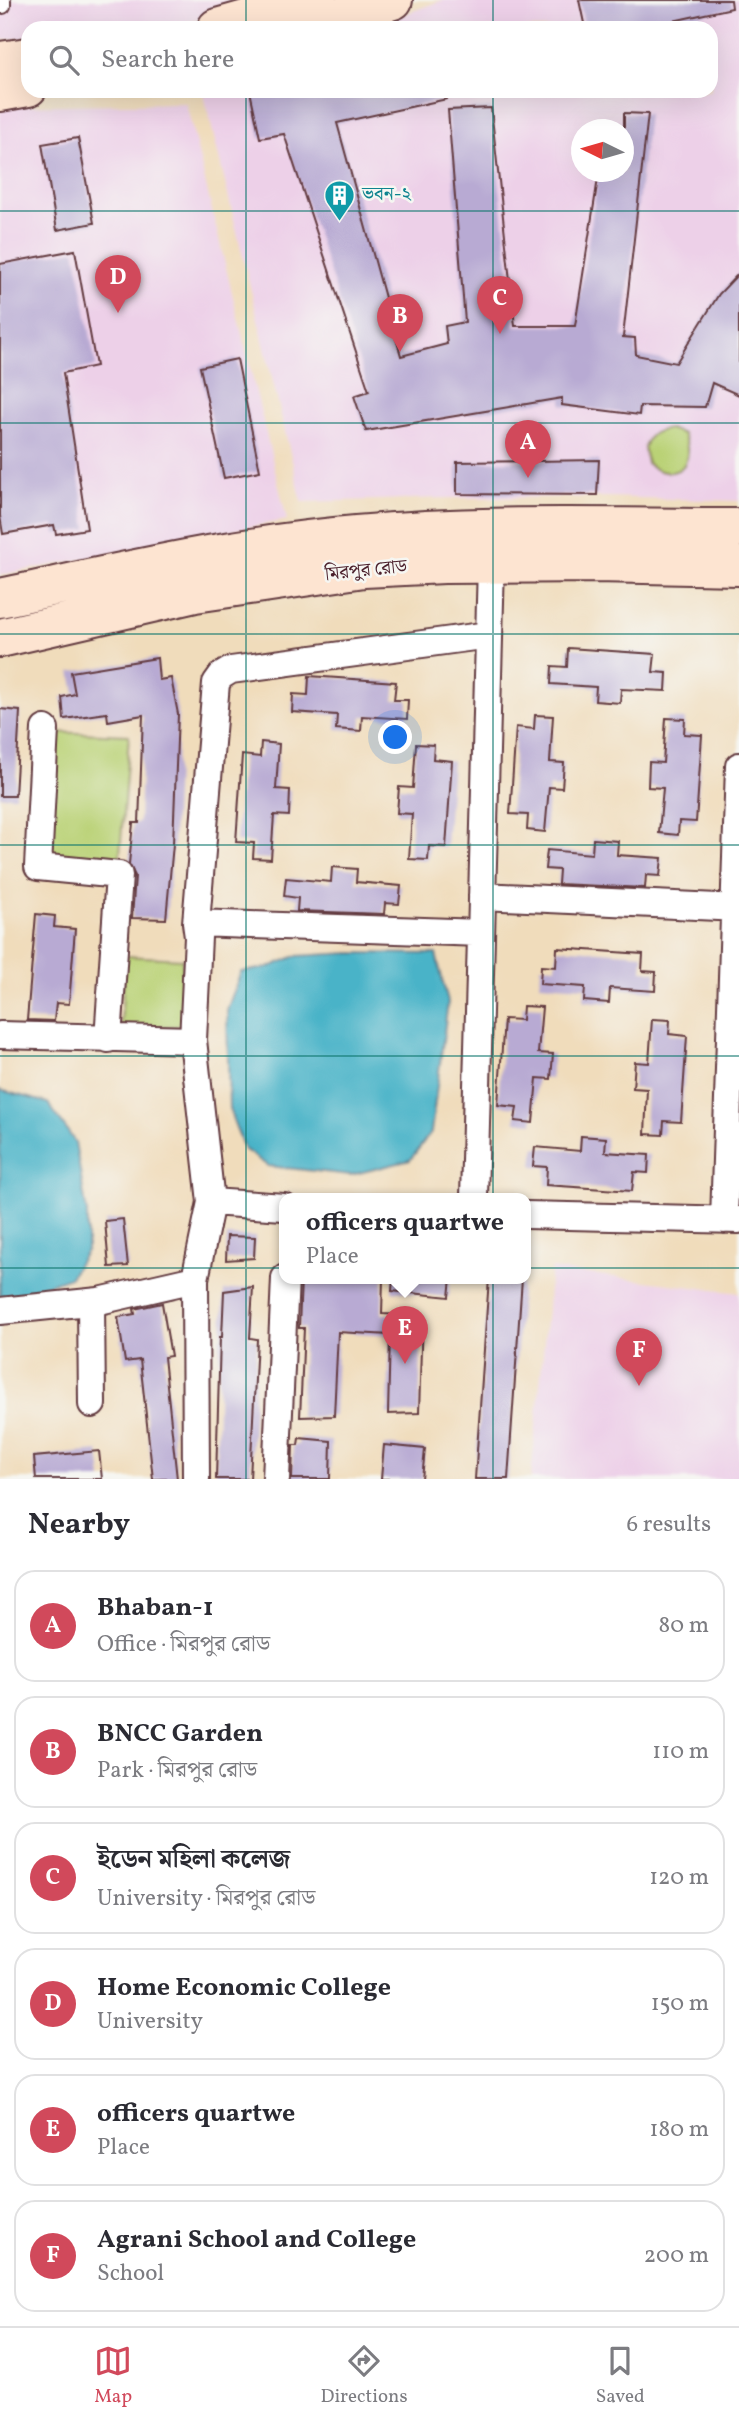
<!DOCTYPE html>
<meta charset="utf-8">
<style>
:root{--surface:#fff;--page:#f7f7f7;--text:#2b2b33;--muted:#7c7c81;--line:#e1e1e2;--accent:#d1495b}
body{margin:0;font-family:Vollkorn,"Noto Serif Bengali",serif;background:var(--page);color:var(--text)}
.compass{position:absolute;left:571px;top:119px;width:63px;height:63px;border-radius:50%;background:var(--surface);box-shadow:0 7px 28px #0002;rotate:275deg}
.you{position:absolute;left:396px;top:738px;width:24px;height:24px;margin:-18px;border:5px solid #fff;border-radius:50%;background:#1a73e8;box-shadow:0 0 0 10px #1a73e833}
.badge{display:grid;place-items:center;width:46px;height:46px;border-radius:50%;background:var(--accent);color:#fff;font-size:23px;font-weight:700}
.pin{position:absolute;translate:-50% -58px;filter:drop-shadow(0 2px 4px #0008)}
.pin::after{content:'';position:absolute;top:37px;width:24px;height:21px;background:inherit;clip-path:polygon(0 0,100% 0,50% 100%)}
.popup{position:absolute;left:279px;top:1193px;width:252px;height:91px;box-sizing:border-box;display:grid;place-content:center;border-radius:14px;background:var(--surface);filter:drop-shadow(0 2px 5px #0005);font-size:23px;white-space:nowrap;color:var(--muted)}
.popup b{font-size:26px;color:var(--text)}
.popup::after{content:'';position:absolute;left:50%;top:100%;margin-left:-14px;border:14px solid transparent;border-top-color:var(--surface)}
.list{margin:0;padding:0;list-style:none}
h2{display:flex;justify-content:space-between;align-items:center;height:91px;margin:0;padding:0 28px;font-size:30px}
h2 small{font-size:23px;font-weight:400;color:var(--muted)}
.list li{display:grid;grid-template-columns:46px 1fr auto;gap:21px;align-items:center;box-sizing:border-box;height:112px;margin:0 14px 14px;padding:0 14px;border:2px solid var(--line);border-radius:21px}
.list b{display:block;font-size:26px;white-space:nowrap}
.list p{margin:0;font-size:23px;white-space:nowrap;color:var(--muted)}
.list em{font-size:23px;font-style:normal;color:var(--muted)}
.icon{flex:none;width:38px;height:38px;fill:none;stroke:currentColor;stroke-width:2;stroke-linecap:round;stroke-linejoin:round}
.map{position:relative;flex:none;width:739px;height:1479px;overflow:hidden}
.search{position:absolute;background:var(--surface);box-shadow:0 7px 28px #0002;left:21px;right:21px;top:21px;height:77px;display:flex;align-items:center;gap:18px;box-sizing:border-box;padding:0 24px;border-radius:21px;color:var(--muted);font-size:26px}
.sheet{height:847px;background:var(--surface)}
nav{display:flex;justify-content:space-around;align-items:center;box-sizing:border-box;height:98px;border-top:2px solid var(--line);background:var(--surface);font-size:19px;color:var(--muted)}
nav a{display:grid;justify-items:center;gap:4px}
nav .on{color:var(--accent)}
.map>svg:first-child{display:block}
.built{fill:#edd0e8;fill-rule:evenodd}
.green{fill:#bad276;stroke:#827850;stroke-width:2}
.water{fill:#4ab3c8;stroke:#4a697a;stroke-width:2}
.building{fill:#b8aad3}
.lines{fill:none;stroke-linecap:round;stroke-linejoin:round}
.service-casing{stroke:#633b41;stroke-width:18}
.minor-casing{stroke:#633b41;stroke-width:30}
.secondary-casing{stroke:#633b41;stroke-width:42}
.service{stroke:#fff;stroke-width:14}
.minor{stroke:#fff;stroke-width:26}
.secondary{stroke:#fde4d1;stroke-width:38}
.grid{fill:none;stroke:#0f766e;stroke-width:2;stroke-opacity:0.55}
.labels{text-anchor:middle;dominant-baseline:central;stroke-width:5;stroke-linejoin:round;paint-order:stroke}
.culture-label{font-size:19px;fill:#0d838f;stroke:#f6f6f2;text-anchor:start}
.street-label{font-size:19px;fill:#4a1f2b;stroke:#f6f6f2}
</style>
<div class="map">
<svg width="739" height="1479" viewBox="0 0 739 1479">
<rect width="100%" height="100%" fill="#f6f6f2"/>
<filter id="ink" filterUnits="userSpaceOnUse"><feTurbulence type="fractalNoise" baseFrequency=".0143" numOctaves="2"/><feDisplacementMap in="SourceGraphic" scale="14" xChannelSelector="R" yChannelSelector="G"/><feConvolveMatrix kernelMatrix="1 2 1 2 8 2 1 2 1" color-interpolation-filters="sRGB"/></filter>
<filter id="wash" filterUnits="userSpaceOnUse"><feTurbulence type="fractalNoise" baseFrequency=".00686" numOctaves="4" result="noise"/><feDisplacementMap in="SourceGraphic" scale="28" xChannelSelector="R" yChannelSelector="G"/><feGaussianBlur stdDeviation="1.57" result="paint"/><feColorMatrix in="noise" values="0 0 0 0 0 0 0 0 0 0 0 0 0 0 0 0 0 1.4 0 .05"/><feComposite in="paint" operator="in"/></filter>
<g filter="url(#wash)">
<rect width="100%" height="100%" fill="#f0dcbb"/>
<path class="built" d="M0 0H283L164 28H28V38L0 40Z
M443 0H739V501L607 497 446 498 302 502 203 91H711V28H367ZM582 130H624V172H582Z
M186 103 287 520 0 575V106Z
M551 1269 739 1293V1479H531Z"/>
<path class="green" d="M669 429 683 434C685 441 689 449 687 456 684 478 658 475 647 463L644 448C648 434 655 431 669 429Z
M50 732 129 735 119 868 43 862Z
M125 956 182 959 183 1026 121 1027Z"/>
<path class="water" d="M351 953 436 954 448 1002 431 1132 410 1160 351 1175 268 1166 244 1149 229 1109 227 1010 241 972 267 968 296 956Z
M0 1090 48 1103 75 1142 87 1213V1249L70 1277 21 1294 0 1297Z"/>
<g id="blocks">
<path class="building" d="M579 0H731L732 8 641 28H585Z
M250 91H446L447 99 337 123 401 356 447 344 445 326 465 322 448 110 491 108 515 326H575L599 172H624V113L648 114 623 337 635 338 636 355 676 363 719 294 739 273V395L712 383 705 407 640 406 639 415 562 405V398L366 431 354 396 369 391 284 134 260 138Z
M78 138 94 223 57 230 42 144Z
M75 250 96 366 63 373 87 529 56 534 54 525 3 534 0 516V264Z
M237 359 260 471 224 478 200 367Z
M599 460 597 495 457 494V462Z
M568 648 655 654 653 672 667 673 666 691 621 689 620 703 595 701 596 687 551 684 552 666 567 667Z
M157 658 159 680 171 678 178 714 173 844 166 919 132 918 135 876 129 864 133 823H139L143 715 108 721 107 713 64 719 62 697 75 694 71 672Z
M309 676 396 682 394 700H408L407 719 362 716 361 731 336 729 337 715 292 712 293 694 308 695Z
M0 709 20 711 15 796H0Z
M535 715 553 716 550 762 564 763 562 788 549 787 545 832 527 830 528 815 510 814 516 727 534 729Z
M666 718 685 719 684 734 702 735 696 822 679 821 678 835 659 833 663 788 648 787 649 762 663 763Z
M261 742 279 744 276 789 290 790 289 816 274 815 271 859 253 858 254 843 236 842 242 755 260 757Z
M416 744 434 745 433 759 452 761 446 847 429 846 428 860 409 859 412 814 397 813 399 787 413 788Z
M593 839 618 841 617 855 662 858 660 876 646 875 645 888 558 884 559 870 545 869 547 850 592 854Z
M332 867 357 869 356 882 401 886 399 904 385 903 384 914 297 911 298 898 284 896 286 878 331 882Z
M36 914 55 916 54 927 75 929 69 1004 56 1003 54 1021 27 1020Z
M557 948 643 954 642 971 656 972 655 991 610 988 609 1003 584 1001 585 987 540 984 541 966 556 967Z
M523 1006 542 1007 538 1053 553 1054 551 1079 537 1078 533 1123 515 1121 517 1107 498 1105 504 1019 522 1020Z
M652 1019 670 1020 669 1034 687 1036 681 1122 664 1121 663 1135 645 1134 647 1089 633 1088 635 1062 649 1063Z
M581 1136 606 1138 605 1152 649 1155 648 1173 634 1172 632 1191 546 1185 547 1167 533 1166 535 1147 580 1151Z
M123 1219 128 1266 109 1267 105 1221Z
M227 1236 255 1237 254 1258 226 1260Z
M301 1278H383L382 1314 422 1316 419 1413 388 1414 390 1335 338 1332 334 1416 300 1417 304 1328H299Z
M393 1278H451L449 1297 392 1291Z
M489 1278H522L508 1479H475Z
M253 1287 250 1338 257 1339 250 1479H216L220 1337H222L224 1291Z
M162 1303 171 1356 164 1357 177 1479H153L140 1360 125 1362 118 1317 135 1314 134 1309Z
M299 1438 331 1441 330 1479H292L293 1445H298Z
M384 1445 425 1449 422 1479H381Z
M99 1451 102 1479H36L34 1457Z"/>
</g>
</g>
<g filter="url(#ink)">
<use href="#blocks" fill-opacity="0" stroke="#633b41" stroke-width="2"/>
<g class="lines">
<defs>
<path id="service" d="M0 6H3V0"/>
<path id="minor" d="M45 729 38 867 119 875 108 1039
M482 896 739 908
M196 923 481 933
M0 1035 193 1040
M474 1198 491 564
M211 1202 284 1207
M526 1215 739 1220
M724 1220 739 766
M91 1302 92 1404
M0 1311 99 1301 195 1279
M196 1479 195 1279 211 1202 193 1040 198 937 196 923 216 683 221 676 231 670 489 635
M276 1479 285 1278"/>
<path id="secondary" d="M217 28 317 0
M306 28 393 0
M0 61 28 57
M0 92 28 87
M0 598C118 573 235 545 356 535 483 523 612 528 739 528
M0 638 195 593 364 568 444 564 596 563 739 566"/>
</defs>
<use href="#service" class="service-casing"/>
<use href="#minor" class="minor-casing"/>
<use href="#secondary" class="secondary-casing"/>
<use href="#service" class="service"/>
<use href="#minor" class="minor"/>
<use href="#secondary" class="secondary"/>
</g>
</g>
<path class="grid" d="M246 0V28M493 0V28M246 91V1479M493 91V1479M0 211H739M0 423H739M0 634H739M0 845H739M0 1056H739M0 1268H739"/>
<defs>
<symbol id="building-pin" viewBox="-11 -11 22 30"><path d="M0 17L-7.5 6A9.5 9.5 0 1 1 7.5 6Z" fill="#0f9aa8" stroke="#f6f6f2"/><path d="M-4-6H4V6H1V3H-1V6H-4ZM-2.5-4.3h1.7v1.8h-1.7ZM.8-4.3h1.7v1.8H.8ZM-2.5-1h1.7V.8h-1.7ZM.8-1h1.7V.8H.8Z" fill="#fff"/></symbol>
</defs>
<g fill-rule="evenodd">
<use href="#building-pin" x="322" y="178" width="35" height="47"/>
</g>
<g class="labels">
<g class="culture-label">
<text x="362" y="195">ভবন-২</text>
</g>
<g class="street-label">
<text transform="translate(366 571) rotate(-6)">মিরপুর রোড</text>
</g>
</g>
</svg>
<svg class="compass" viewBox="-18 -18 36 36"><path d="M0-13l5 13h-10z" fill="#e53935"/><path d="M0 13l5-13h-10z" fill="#7c7c81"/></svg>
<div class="you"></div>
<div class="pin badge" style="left:528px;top:478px">A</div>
<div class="pin badge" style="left:400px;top:352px">B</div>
<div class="pin badge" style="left:500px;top:334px">C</div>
<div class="pin badge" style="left:118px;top:313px">D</div>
<div class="pin badge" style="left:405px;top:1364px">E</div>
<div class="popup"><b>officers quartwe</b>Place</div>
<div class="pin badge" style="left:639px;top:1386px">F</div>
<div class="search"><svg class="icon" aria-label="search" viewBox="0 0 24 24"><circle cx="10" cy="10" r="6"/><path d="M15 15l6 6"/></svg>Search here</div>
</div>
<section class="sheet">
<h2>Nearby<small>6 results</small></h2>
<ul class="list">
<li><span class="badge">A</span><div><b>Bhaban-1</b><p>Office · মিরপুর রোড</p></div><em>80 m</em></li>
<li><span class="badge">B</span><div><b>BNCC Garden</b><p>Park · মিরপুর রোড</p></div><em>110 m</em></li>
<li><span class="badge">C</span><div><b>ইডেন মহিলা কলেজ</b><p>University · মিরপুর রোড</p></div><em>120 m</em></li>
<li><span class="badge">D</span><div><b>Home Economic College</b><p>University</p></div><em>150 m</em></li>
<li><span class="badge">E</span><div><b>officers quartwe</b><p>Place</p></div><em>180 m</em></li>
<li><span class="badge">F</span><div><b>Agrani School and College</b><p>School</p></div><em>200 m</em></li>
</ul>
</section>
<nav>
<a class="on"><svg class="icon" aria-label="map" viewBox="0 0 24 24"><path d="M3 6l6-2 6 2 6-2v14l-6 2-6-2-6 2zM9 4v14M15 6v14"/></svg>Map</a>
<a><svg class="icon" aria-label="directions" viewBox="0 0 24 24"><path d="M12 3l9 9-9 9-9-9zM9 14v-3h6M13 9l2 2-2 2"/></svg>Directions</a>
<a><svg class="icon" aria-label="saved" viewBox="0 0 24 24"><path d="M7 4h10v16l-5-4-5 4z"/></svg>Saved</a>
</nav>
